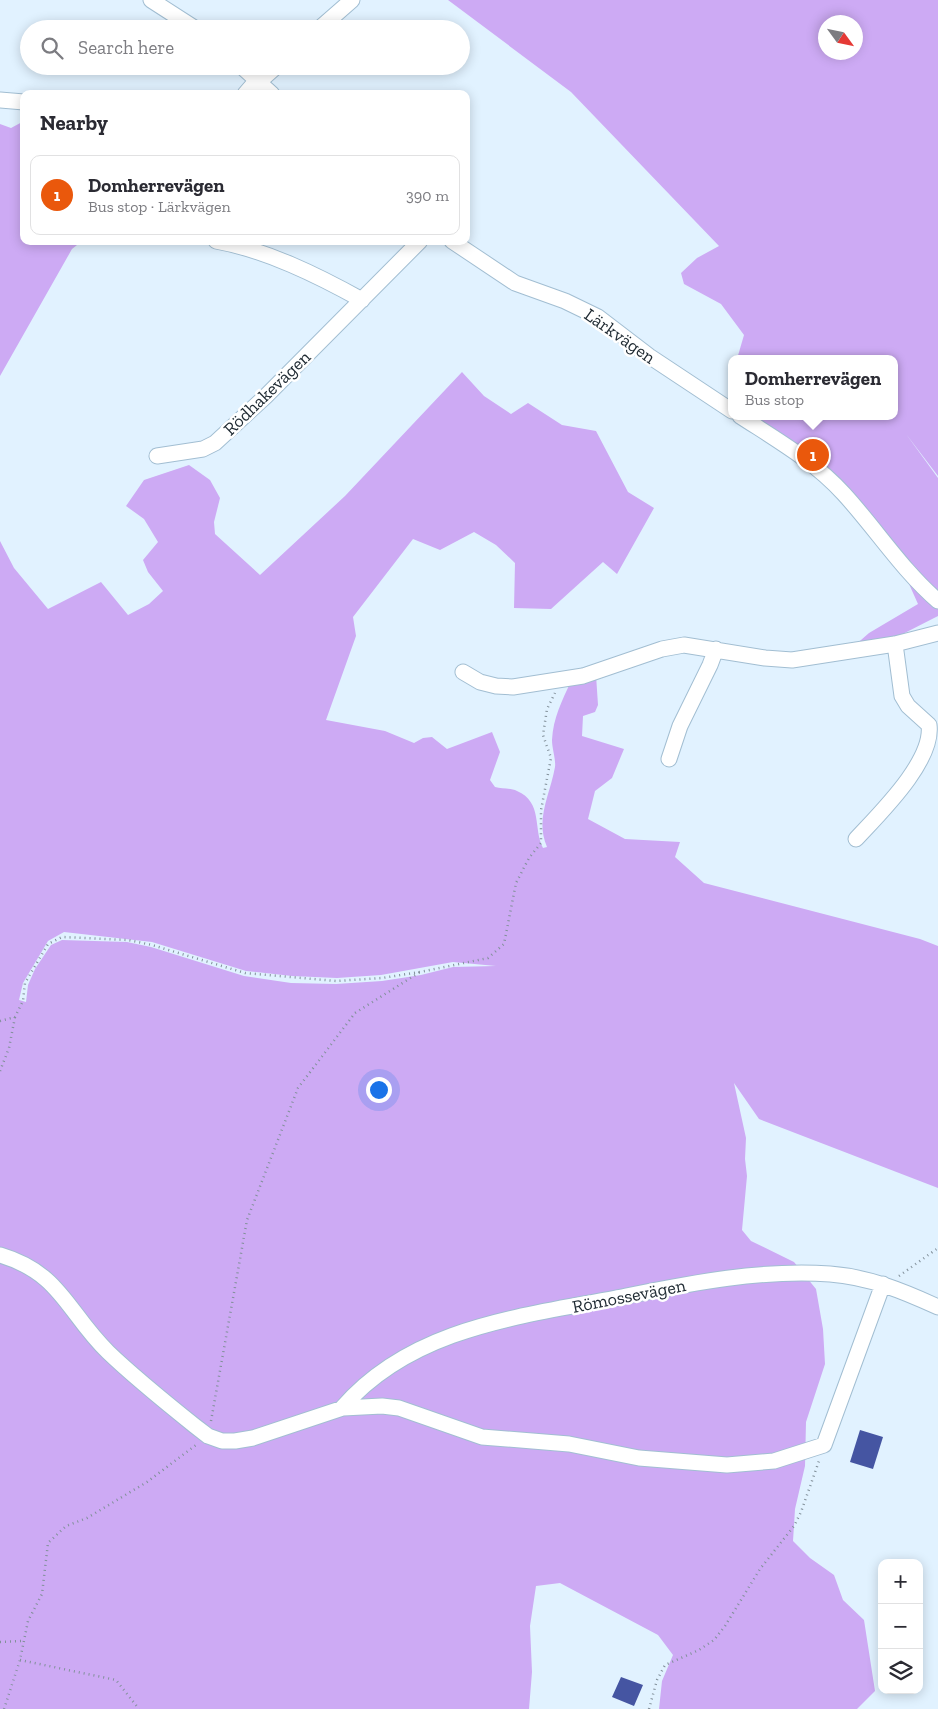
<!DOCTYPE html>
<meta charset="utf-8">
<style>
:root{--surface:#fff;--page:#f2f2f3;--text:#2b2b33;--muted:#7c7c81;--line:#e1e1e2;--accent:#ea580c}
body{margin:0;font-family:"Zilla Slab",serif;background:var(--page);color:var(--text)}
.controls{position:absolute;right:15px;bottom:15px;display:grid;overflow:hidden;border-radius:10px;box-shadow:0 2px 12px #0003}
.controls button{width:45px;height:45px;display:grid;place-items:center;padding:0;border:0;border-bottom:1px solid var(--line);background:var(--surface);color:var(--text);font:25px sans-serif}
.compass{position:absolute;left:818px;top:15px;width:45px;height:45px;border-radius:50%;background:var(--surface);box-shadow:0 2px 12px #0003;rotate:123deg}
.you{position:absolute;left:378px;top:1089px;width:18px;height:18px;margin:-12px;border:4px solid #fff;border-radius:50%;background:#1a73e8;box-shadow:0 0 0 8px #1a73e833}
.badge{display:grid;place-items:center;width:32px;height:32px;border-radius:50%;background:var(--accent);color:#fff;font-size:16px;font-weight:700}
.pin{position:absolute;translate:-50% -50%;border:2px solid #fff;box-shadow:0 1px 5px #0006}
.popup{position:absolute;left:728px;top:355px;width:170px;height:65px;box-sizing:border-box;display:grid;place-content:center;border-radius:10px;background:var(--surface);filter:drop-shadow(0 1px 4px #0005);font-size:16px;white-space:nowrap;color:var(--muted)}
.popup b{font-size:19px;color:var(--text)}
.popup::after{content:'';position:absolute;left:50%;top:100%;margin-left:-10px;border:10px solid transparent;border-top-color:var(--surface)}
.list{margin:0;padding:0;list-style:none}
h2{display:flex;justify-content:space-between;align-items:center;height:65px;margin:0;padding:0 20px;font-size:21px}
h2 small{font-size:16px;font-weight:400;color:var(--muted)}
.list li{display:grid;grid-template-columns:32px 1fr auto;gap:15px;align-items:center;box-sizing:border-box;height:80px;margin:0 10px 10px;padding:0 10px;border:1px solid var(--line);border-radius:10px}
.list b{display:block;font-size:19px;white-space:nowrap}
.list p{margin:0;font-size:16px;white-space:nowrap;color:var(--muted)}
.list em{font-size:16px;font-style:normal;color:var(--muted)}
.icon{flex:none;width:28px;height:28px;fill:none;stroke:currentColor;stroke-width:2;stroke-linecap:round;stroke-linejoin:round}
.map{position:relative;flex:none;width:938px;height:1709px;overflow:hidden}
.search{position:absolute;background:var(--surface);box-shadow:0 2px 12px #0003;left:20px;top:20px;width:450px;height:55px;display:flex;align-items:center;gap:12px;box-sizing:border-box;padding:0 18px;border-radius:28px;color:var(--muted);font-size:19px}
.panel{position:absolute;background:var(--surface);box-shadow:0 2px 12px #0003;left:20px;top:90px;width:450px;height:155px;border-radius:10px}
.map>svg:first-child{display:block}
.green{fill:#cdaaf4;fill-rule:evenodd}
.building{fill:#4555a2}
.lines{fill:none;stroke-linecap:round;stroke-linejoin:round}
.minor-casing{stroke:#a2bed2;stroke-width:17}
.path{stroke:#82909a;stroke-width:2.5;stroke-dasharray:1 4;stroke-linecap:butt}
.minor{stroke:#fff;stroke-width:15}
.labels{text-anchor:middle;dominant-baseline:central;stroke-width:5;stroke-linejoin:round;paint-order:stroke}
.street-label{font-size:18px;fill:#202b33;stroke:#fff}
</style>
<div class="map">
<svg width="938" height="1709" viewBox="0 0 938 1709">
<rect width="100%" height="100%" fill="#e1f2ff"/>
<path class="green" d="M448 0H938V476L906 434 938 478V616L889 641 853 647 869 633 918 604 905 575 848 499 756 416H894V359H737L744 335 721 304 684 284 681 273 697 258 719 246 571 92ZM826 22H856V52H826Z
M24 121V241H82L72 249 0 376V124L11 128Z
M462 372 484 396 511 414 528 403 562 425 596 431 628 492 654 508 617 574 603 562 551 609 514 608 515 563 496 545 474 532 440 550 413 539 353 617 356 636 326 720 385 731 414 743 423 738 432 737 447 749 492 732 500 752 490 780 495 787C502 789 511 788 517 791 543 802 533 829 543 848L547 847C535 819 550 795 555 767 556 759 552 749 552 740 553 718 562 701 571 681L596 675 598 705 595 712 583 716 582 736 624 749 612 778 595 791 588 819 625 839 680 842 675 857 704 883 920 939 938 946V1188L759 1119 734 1083 746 1138 745 1159 747 1176 742 1230 751 1241 794 1262 816 1289 823 1329 825 1364 806 1422 805 1466 795 1509 793 1541 810 1558 834 1575 843 1600 864 1620 875 1691 857 1709H659L662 1681 673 1655 658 1635 560 1583 536 1586 530 1626 532 1672 529 1709H0V541L14 568 48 609 101 582 128 615 149 604 163 591 148 572 143 560 158 542 144 519 126 506 144 480 189 465 210 480 220 498 214 522 215 534 260 575 345 496ZM64 932 152 942 246 971 292 976 337 978 381 975 453 962 496 966 453 967 421 975 382 981 336 984 291 983 244 976 151 947 127 942 62 940 51 945 35 969 28 985 26 1002 19 1000 23 983 48 941Z"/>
<path class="building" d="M860 1430 883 1437 873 1469 850 1462Z
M621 1677 643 1685 634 1706 612 1697Z"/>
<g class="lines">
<defs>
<path id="minor" d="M151 0 196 29
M319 29 352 0
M241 66 272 94
M259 82 277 66
M245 94 257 80
M0 100 24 102
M216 241C266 250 317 275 362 300
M452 241 515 283 565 301 598 317 649 356 732 411
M740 416C777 440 814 461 844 494 876 529 902 570 938 601
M157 456 203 449 215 443 266 396 420 241
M463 672 480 682 496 686 513 687 583 676 662 649 684 645 765 658 792 660 895 644 938 633
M669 759 680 726 710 665 716 649
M856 839C879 814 934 761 929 725L908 706 902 696 895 644
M0 1255C61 1273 67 1312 108 1352 135 1378 165 1402 195 1426L208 1436 222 1441H235L253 1438 343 1408 382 1406 399 1408 482 1437 569 1444 639 1458 727 1465 774 1461 824 1445 883 1284
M342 1408C411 1328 518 1317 616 1298 687 1284 758 1269 830 1274 869 1277 903 1291 938 1307"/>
</defs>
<use href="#minor" class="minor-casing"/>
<path class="path" d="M0 1021 15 1017 23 1001 25 983 48 944 62 937 128 940 152 945 245 973 336 981 382 978 420 972 488 958 504 944 516 883 529 858 541 843V810L551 758 543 735 547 709 555 693
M0 1071 9 1048 15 1017
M899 1276 938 1248
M211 1421 247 1220 298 1088 355 1013 420 972
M0 1642 22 1641
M20 1660 116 1680 139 1709
M4 1709 20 1660 28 1621 42 1594 48 1543 66 1526 87 1518 147 1482 196 1445
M649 1709 657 1680 665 1665 699 1650 714 1640 725 1626 760 1569 794 1526 801 1512 819 1461"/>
<use href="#minor" class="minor"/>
</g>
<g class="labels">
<g class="street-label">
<text transform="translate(620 336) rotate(35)">Lärkvägen</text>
<text transform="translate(267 393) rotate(-44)">Rödhakevägen</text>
<text transform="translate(629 1296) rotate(-11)">Römossevägen</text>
</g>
</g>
</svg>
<div class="controls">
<button>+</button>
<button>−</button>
<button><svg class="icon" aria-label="layers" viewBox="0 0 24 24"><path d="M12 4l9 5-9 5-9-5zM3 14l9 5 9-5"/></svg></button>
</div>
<svg class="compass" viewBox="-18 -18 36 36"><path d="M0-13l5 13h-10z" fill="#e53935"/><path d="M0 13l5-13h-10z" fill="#7c7c81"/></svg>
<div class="you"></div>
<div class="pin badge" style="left:813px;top:455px">1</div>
<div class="popup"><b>Domherrevägen</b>Bus stop</div>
<div class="search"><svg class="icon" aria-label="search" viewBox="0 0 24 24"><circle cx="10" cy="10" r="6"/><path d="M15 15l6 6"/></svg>Search here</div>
<section class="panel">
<h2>Nearby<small></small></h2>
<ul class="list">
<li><span class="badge">1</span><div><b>Domherrevägen</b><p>Bus stop · Lärkvägen</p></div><em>390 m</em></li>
</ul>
</section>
</div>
